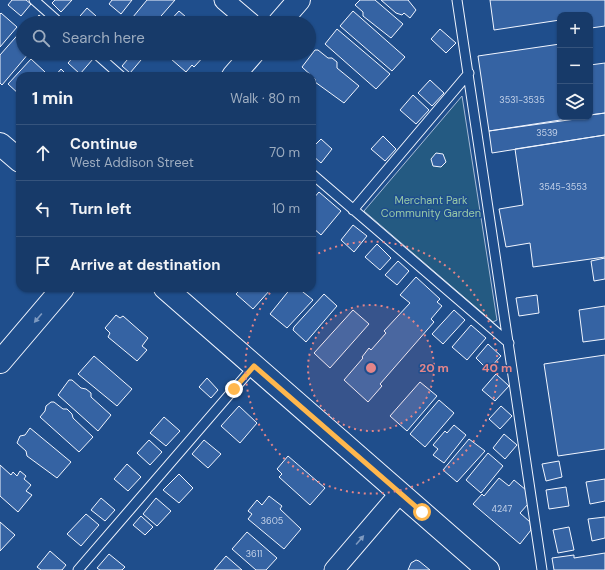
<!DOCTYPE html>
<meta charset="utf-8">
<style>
:root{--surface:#173a69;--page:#244571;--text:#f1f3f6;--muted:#9eadc0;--line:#36547d}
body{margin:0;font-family:"DM Sans",sans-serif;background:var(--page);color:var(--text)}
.controls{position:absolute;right:12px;top:12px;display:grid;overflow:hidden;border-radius:8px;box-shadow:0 1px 3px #0004}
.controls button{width:36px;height:36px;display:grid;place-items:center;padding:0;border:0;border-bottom:1px solid var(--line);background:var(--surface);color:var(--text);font:20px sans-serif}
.stop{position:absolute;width:12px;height:12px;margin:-9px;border:3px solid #ffb74d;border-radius:50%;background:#fff}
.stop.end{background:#ffb74d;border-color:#fff;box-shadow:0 1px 4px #0008}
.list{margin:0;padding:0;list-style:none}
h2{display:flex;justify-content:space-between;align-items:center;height:52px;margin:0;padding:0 16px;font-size:17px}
h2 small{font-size:13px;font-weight:400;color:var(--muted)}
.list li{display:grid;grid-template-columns:26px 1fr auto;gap:12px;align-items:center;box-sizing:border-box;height:56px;padding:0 16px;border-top:1px solid var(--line)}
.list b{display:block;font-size:15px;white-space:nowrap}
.list p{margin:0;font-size:13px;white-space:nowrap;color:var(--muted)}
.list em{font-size:13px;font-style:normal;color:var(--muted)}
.icon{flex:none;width:22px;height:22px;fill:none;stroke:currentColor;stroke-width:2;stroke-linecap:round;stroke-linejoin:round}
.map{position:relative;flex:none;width:605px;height:570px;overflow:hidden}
.search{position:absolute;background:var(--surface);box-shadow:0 1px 3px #0004;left:16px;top:16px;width:300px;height:44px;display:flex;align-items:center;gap:10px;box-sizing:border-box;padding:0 14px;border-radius:22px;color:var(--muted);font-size:15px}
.panel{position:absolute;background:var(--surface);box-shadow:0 1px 3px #0004;left:16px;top:72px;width:300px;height:220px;border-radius:12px}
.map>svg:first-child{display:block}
.green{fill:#245a82;stroke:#a8bbd7}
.building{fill:#3563a3;stroke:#f2f6ff}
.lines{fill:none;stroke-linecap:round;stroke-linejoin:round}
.service-casing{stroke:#f2f6ff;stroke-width:11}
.minor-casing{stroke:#f2f6ff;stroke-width:21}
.tertiary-casing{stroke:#f2f6ff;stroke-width:24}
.service{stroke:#1f4e8c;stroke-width:9}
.minor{stroke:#1f4e8c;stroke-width:19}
.tertiary{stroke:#1f4e8c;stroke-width:22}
.oneway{fill:#7e9ac0}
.route{stroke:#ffb74d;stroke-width:5}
.ring{fill:none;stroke:#e38589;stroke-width:2;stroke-dasharray:2 4}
.labels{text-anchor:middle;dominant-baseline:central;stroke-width:3;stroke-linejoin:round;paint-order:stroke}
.number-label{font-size:9px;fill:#c3d1e8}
.park-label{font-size:11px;fill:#97c8a6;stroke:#1f4e8c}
.centre{fill:#e38589;stroke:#1f4e8c;stroke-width:2}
.ring-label{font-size:12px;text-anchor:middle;font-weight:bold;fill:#e38589;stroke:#1f4e8c;stroke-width:3;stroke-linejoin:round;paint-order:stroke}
</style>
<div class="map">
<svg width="605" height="570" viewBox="0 0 605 570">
<rect width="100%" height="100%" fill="#1f4e8c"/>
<path class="green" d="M462 96 497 320 493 322 364 211Z"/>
<path class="building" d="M12 0H26L31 4 21 16 8 5Z
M55 0H72L61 12 52 3Z
M112 0H132L121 14 109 4Z
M147 0H175L155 23H128Z
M360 0H375L403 24 391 38 363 16V12L355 5Z
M381 0H408L416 10 410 18 404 13 402 15 396 13Z
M490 0H605V26L591 28 590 15H560V20L494 30Z
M87 8 96 16 90 23H74Z
M179 11 193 23H168Z
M353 11 405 57 392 71 340 26Z
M1 13 17 27 0 47V14Z
M39 15 48 23H32Z
M337 29 390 74 376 89 325 44Z
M440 29 456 43 446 53 431 39Z
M22 30 23 53H29L2 85 0 83V55Z
M560 44V117H580L489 131 478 56Z
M315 50H318L328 58H332L337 62V68L359 86 344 103 315 82V79L302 67Z
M77 53H85L93 59 80 74 68 63Z
M133 53 141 60 130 73 122 66Z
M176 53H207L194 67 192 65 186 72 171 59Z
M31 59 45 72 42 76H20V95L8 84Z
M605 63V113L590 115V65Z
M61 69 68 76H55Z
M430 80 444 93 432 106 418 93Z
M413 95 429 110 416 124 400 110Z
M605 113V135L492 153 489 131 590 117V115Z
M605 135V257L533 267 530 243 506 247 499 209 523 205 515 149Z
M383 136 396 149 385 161 371 149Z
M321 139 332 149 321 163 312 155V148Z
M436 153 443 154 446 162 441 167 433 166 431 159Z
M319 192 341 211 321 235 312 227V200Z
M353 225 367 236 354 252 341 240Z
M377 244 391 258 380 270 365 257Z
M605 258V279L594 281 591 261Z
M398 261 409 271 397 285 385 275Z
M416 277 440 299 437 302 442 306 431 319 434 322 380 384 382 386 368 402 344 380 363 358 362 357 369 348 371 350 386 333 384 331 410 303 400 295Z
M242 288H275L270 290 253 309 236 294Z
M291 288H298L313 300 287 328 270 314Z
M324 294 337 306 306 342 293 330 294 327Z
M537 295 539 313 519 316 516 298Z
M605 306V339L583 342 579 310Z
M353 310 369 324 330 368 314 353Z
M454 310 465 320 443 344 432 334Z
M116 315 120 318 123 316 148 338 142 346 147 350 137 361 108 337 110 333 105 328Z
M471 325 486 338 467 360 452 347Z
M488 344 501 356 488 370 476 358Z
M605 355V449L558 456 544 364Z
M94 356 132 389 117 406 78 374Z
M496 374 509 386 495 401 482 390Z
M207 378 218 390 211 398 199 387Z
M69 380H72L81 388 86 389 91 393V397L111 415 98 431 58 395Z
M420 382 437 396 407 431 390 416Z
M439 400 454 413 425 447 410 434Z
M51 402H54L63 409H67L72 414 73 418 93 437 79 452 40 417 45 411 46 406Z
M239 406 257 423 240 443 221 426Z
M501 406 512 416 500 429 489 419Z
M164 417 180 431 166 446 150 433Z
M454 425 466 435 444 463 433 455 438 449 433 445 445 431 447 433Z
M30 428 71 462 57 478 27 456 26 451 17 443 20 436 25 435Z
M504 434 517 445 505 459 493 448Z
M469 439 485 451 457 482 443 470Z
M149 440 162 452 150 465 137 453Z
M204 440 221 454 208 468 192 454Z
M488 453 503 466 481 493 466 480Z
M288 456 325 488 310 505 279 477 282 474 277 469Z
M559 461 562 477 546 481 542 464Z
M127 464 141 477 128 491 114 479Z
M0 465 11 475 13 472 17 476 20 471 26 476 24 479 31 485 26 491 32 495 18 512 0 496Z
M179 474 193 488 179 503 163 490Z
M499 478 509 486 514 480 526 490 528 504 520 513 530 522 531 530 520 544 473 504 482 494 484 496Z
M605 479V501L590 504 586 482Z
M566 487 569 506 549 509 546 490Z
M269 496 282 506 280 509 301 529 284 549 248 519 252 514 248 511 257 500 262 505Z
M101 498 115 510 105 521 91 510Z
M156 498 171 511 157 526 143 514Z
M86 514 99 525 81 546 67 534Z
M141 516 153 527 145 535 133 525Z
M605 517V538L592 541 588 519Z
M0 522 15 535 0 551Z
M569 527 574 550 558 553 553 530Z
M247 532 277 558 266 570H256L232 549Z
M50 551 66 565 62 570H41L37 567Z
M605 553V570H554L552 558 574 555V558Z
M109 554 125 567 122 570H100L97 568Z
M226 556 242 570H214Z
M416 560 419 561 430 570H408L411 563Z"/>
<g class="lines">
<defs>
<path id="service" d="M34 0 60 23
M457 0 542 570
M95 53 121 76
M312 174 509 343
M353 210 469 73
M78 570 254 366"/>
<path id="minor" d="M224 0 251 23
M334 570 400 493"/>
<path id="tertiary" d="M279 23 299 0
M233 76 253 53
M0 144 20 161
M165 288 488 570
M0 362 63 288"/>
</defs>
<use href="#service" class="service-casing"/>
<use href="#minor" class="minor-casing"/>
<use href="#tertiary" class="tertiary-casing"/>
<use href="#service" class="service"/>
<use href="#minor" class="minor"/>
<use href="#tertiary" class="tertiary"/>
</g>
<defs><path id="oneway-solid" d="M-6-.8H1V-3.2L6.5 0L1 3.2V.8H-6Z"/></defs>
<g class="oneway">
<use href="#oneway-solid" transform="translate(38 318) rotate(130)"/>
<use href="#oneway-solid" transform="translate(360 540) rotate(-49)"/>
</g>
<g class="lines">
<path class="route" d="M234 389 254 366 422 512"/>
</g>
<circle cx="371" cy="368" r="63" fill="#e38589" fill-opacity=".12"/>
<g class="ring">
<circle cx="371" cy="368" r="63"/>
<path d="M313 256A126 126 0 1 1 273 289"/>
</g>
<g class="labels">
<g class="number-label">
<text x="522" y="100">3531-3535</text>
<text x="547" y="133">3539</text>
<text x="563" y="187">3545-3553</text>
<text x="502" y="509">4247</text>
<text x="272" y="521">3605</text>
<text x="254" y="554">3611</text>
</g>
<g class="park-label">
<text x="431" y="200">Merchant Park<tspan x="431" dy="13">Community Garden</tspan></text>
</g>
</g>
<circle cx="371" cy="368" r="6" class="centre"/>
<g class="ring-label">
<text x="434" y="372">20 m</text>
<text x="497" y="372">40 m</text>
</g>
</svg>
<div class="controls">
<button>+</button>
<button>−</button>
<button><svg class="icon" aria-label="layers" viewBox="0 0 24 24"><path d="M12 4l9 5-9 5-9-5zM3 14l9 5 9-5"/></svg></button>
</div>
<div class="stop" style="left:422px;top:512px"></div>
<div class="stop end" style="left:234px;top:389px"></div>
<div class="search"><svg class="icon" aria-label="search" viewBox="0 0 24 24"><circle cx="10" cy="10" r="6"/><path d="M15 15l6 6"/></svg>Search here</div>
<section class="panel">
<h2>1 min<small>Walk · 80 m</small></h2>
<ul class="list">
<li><svg class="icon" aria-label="ahead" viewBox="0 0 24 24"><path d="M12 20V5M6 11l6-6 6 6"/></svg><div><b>Continue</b><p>West Addison Street</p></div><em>70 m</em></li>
<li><svg class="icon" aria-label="left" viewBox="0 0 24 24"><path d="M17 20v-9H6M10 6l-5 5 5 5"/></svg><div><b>Turn left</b></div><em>10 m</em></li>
<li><svg class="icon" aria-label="arrive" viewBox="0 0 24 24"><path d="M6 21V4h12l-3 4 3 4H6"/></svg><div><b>Arrive at destination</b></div></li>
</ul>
</section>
</div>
